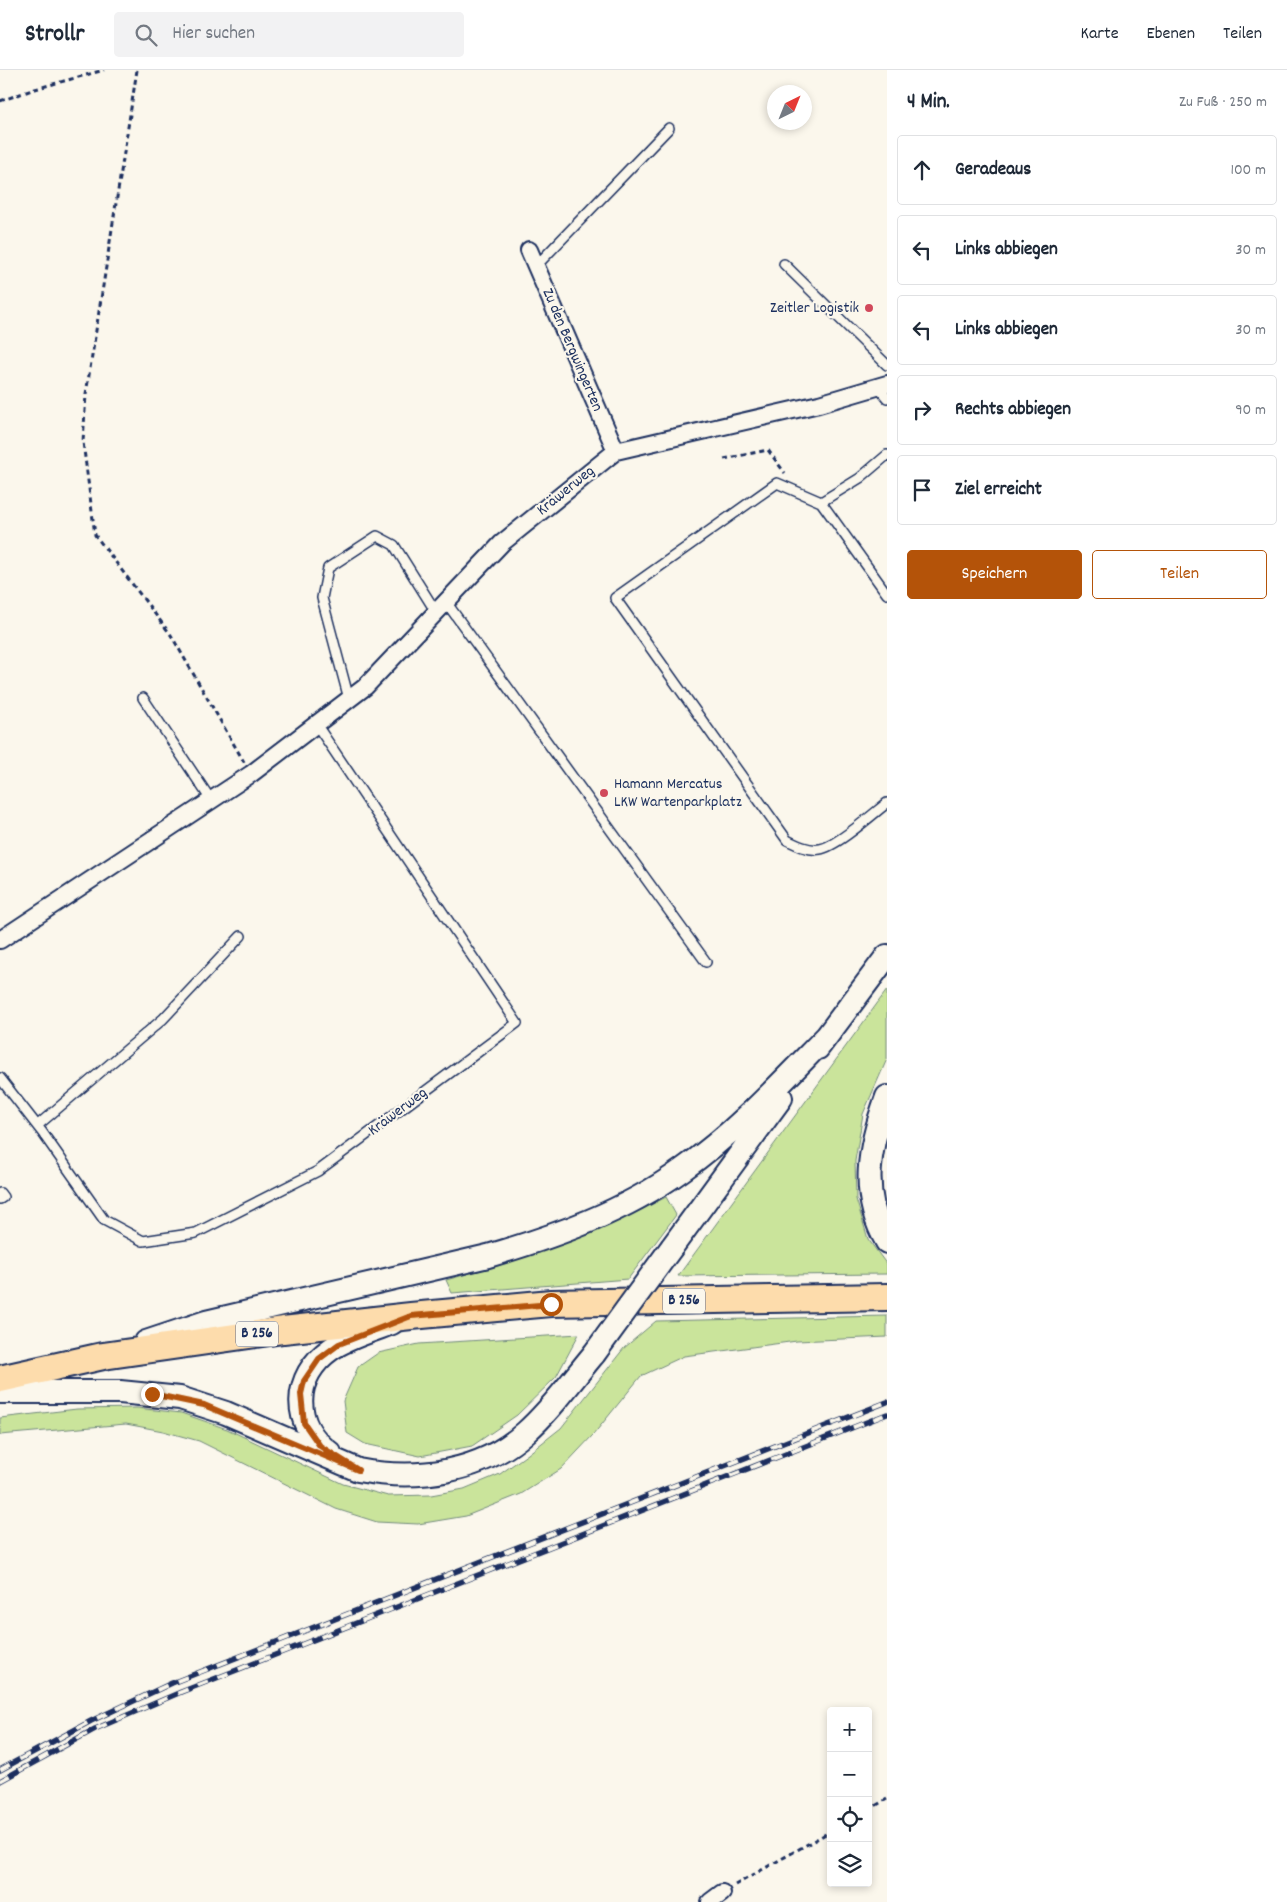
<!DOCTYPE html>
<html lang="de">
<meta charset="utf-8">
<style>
:root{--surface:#fff;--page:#f2f2f3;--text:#1f2937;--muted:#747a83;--line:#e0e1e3;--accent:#b45309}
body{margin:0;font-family:Dekko,sans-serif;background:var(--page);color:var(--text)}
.controls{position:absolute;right:15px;bottom:15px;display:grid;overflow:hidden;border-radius:5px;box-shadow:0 2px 8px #0003}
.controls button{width:45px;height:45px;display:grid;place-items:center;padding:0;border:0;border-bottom:1px solid var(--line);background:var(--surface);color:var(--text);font:25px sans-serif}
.compass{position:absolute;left:767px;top:15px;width:45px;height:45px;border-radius:50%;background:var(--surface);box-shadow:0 2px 8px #0003;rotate:43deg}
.stop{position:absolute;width:15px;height:15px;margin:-11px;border:4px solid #b45309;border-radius:50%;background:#fff}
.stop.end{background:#b45309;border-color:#fff;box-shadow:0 1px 5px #0008}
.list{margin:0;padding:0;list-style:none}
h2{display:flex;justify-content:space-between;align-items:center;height:65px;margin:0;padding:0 20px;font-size:21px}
h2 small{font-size:16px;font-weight:400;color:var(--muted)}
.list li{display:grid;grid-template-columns:32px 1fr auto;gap:15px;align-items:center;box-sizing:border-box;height:70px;margin:0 10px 10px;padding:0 10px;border:1px solid var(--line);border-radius:5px}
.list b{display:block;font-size:19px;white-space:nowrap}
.list em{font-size:16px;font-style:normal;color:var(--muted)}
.actions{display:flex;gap:10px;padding:15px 20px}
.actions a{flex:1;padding:11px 0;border:1px solid var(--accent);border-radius:5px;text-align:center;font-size:18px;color:var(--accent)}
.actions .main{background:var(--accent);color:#fff}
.icon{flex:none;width:28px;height:28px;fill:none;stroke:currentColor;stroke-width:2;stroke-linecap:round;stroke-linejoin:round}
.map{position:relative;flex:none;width:887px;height:1832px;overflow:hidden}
header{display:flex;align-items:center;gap:30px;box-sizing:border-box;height:70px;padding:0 25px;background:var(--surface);border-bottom:1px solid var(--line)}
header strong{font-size:24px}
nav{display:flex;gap:28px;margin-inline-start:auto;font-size:18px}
.search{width:350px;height:45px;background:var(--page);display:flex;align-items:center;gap:12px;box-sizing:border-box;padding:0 18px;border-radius:5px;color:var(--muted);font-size:19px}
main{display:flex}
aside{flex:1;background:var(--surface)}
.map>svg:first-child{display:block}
.green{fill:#cae49b;stroke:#728a7c}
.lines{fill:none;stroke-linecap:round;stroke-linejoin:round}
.service-casing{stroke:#1b2f5e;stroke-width:12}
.minor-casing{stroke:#1b2f5e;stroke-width:20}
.secondary-casing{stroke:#1b2f5e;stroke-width:26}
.primary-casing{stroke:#1b2f5e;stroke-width:30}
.path{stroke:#1b2f5e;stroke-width:3;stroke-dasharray:5 4;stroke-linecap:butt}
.service{stroke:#fbf7ec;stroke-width:9}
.minor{stroke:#fbf7ec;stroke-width:16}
.secondary{stroke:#fbf7ec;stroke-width:22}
.primary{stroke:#fddcac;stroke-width:26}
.rail-casing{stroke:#1b2f5e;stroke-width:5.5}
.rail{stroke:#fbf7ec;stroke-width:4;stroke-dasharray:11;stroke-linecap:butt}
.secondary-bridge-casing{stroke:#1b2f5e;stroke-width:26;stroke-linecap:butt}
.secondary-bridge{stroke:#fbf7ec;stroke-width:22}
.route{stroke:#b45309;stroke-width:6}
.poi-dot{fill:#d1495b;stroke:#fbf7ec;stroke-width:2}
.labels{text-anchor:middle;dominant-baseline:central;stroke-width:4.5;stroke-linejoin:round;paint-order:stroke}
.shield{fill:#fbf7ec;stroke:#5e6b89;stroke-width:1}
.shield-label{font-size:15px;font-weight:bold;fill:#1b2f5e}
.poi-label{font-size:16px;fill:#1b2f5e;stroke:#fbf7ec;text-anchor:end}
.street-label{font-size:16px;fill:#1b2f5e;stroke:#fbf7ec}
</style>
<header>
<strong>Strollr</strong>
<div class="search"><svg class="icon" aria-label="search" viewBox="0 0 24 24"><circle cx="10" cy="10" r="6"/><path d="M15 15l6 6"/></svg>Hier suchen</div>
<nav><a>Karte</a><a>Ebenen</a><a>Teilen</a></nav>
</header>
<main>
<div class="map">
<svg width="887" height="1832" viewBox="0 0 887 1832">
<rect width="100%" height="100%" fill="#fbf7ec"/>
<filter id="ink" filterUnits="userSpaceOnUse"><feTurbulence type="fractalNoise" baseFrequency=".02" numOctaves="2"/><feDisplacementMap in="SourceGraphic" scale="10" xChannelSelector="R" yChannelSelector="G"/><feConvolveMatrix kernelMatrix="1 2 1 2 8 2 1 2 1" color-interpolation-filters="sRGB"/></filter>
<g filter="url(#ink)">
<path class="green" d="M887 920V989L863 1044 855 1091 856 1129 868 1169 887 1195V1204L678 1206Z
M666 1127 676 1145 628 1209 452 1223 446 1210C522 1189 596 1165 666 1127Z
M887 1246V1267L797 1271 684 1286 641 1306 593 1365 561 1399 521 1424 466 1446 418 1454 377 1452 336 1439 199 1371 163 1361 126 1354 0 1365V1348L77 1339 137 1338 181 1343 227 1359 343 1414 388 1426 431 1425 464 1419 500 1404 528 1384 561 1358 624 1278 656 1251Z
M579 1264 556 1307 517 1345 472 1376 420 1386 365 1374 347 1363 343 1331 358 1297 378 1283 419 1274Z"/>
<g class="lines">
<defs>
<path id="service" d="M784 194 887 295
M536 196 669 58
M878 317 887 328
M821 432 860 408 887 385
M887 524 821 432 777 413 615 528 787 770C797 775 809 781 820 779 836 777 873 744 887 733
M446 532 706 892
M143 628 211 730
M349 629 322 528 328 498 377 466 394 475 436 542
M0 1008 42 1062 104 1150 143 1171 196 1163 318 1101 517 953 316 654
M38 1055 163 949 241 866
M0 1123 3 1127 0 1129"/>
<path id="minor" d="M529 180 616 381
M0 870 251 704 365 617 502 473 616 381 819 334 887 314
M710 1832 722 1823"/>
<path id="secondary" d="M818 978 887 886
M887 1027C869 1076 859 1124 887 1172
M672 1177 781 1028
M146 1272 206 1252 488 1186C556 1166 624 1142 682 1100 736 1062 781 1013 827 966
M0 1322H120L180 1328 226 1343 358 1400C417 1411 481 1403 526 1362 552 1339 572 1310 594 1284
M330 1383C291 1355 292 1306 331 1279 349 1267 372 1261 392 1253"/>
<path id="primary" d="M0 1309 103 1286 283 1260 411 1246 551 1233 887 1227"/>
</defs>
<use href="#service" class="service-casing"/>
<use href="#minor" class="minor-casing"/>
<use href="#secondary" class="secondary-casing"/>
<use href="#primary" class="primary-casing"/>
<path class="path" d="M137 0 86 324 83 372 95 465 171 565 244 692
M0 31 35 19 104 0
M724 389 768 380 785 403
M868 1740 887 1729
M735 1815 831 1761"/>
<use href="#service" class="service"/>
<use href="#minor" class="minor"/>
<use href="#secondary" class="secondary"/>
<use href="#primary" class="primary"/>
<defs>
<path id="rail" d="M0 1700 91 1651 172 1613 887 1332
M0 1711 95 1659 181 1622 887 1344"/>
</defs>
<use href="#rail" class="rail-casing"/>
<use href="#rail" class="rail"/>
<defs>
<path id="secondary-bridge" d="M594 1284 672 1177"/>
</defs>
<use href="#secondary-bridge" class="secondary-bridge-casing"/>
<use href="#secondary-bridge" class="secondary-bridge"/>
</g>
</g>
<g class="lines" filter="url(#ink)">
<path class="route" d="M152 1324 204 1335 358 1400 320 1376 304 1353 301 1324 304 1311 319 1289 339 1274 411 1246 551 1234"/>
</g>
<g class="poi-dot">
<circle cx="869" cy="238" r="5"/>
<circle cx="604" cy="723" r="5"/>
</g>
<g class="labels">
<g class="shield">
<rect x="663" y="1218.5" width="42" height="25" rx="4"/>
<rect x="236" y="1251.5" width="42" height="25" rx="4"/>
</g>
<g class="shield-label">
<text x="684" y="1231">B 256</text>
<text x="257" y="1264">B 256</text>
</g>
<g class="poi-label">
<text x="859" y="238">Zeitler Logistik</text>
<text x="614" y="714" text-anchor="start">Hamann Mercatus<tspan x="614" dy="18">LKW Wartenparkplatz</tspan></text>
</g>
<g class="street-label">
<text transform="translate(572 280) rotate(67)">Zu den Bergwingerten</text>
<text transform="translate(566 421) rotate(-39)">Kräwerweg</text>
<text transform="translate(398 1042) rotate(-37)">Kräwerweg</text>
</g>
</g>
</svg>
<div class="controls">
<button>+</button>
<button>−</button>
<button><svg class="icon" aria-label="locate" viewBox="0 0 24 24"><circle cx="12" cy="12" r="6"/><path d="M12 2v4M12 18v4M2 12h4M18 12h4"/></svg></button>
<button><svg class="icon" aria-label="layers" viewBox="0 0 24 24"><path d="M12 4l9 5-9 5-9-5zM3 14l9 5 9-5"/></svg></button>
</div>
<svg class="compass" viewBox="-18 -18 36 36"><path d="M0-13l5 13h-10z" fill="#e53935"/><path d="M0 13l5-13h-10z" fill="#747a83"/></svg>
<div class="stop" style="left:551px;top:1234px"></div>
<div class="stop end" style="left:152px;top:1324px"></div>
</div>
<aside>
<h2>4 Min.<small>Zu Fuß · 250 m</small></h2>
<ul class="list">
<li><svg class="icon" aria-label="ahead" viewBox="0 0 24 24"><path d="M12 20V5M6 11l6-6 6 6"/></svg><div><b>Geradeaus</b></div><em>100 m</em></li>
<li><svg class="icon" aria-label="left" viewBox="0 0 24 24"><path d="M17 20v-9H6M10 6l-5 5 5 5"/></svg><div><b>Links abbiegen</b></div><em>30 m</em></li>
<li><svg class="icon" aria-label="left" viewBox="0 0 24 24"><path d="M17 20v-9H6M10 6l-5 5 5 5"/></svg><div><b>Links abbiegen</b></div><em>30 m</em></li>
<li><svg class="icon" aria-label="right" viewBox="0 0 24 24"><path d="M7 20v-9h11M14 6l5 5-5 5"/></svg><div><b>Rechts abbiegen</b></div><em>90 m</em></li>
<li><svg class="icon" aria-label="arrive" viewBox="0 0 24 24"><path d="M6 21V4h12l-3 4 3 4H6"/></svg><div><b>Ziel erreicht</b></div></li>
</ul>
<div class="actions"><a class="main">Speichern</a><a>Teilen</a></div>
</aside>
</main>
